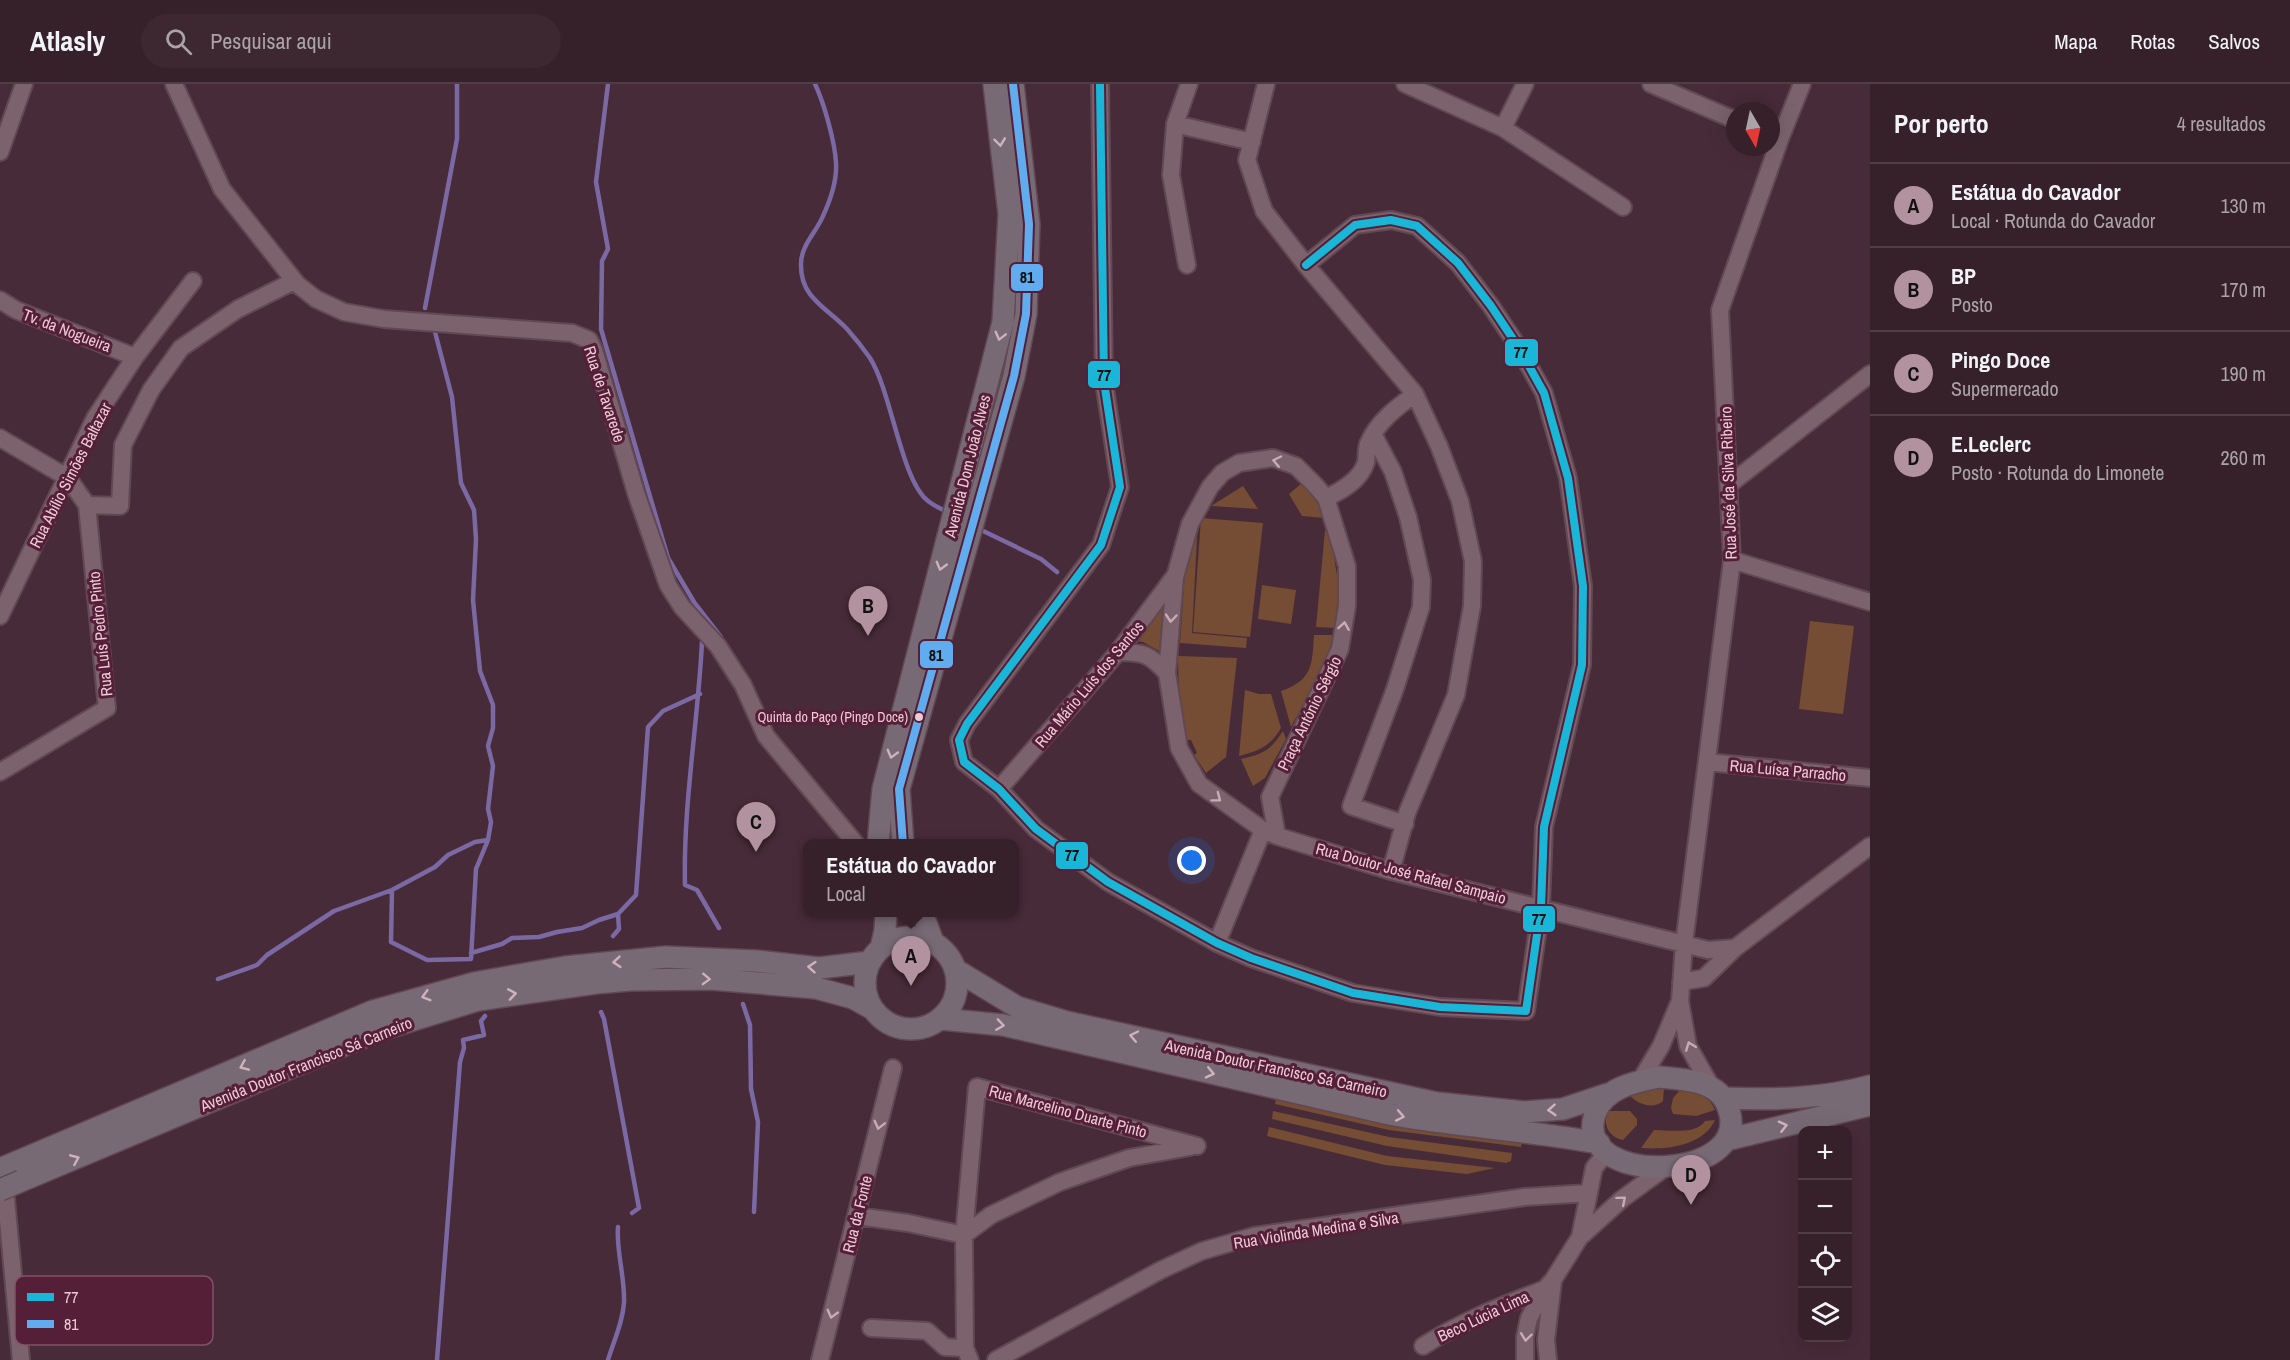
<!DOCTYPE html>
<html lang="pt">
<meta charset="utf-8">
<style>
:root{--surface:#36202a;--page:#3d2832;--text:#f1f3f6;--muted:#aaa3a8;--line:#503e47;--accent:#b3929f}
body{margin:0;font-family:"Archivo Narrow",sans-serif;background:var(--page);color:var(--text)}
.controls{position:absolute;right:18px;bottom:18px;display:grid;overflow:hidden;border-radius:12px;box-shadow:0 6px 24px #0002}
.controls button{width:54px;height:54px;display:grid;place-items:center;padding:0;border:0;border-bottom:2px solid var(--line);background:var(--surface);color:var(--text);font:30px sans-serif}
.compass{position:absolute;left:1726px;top:18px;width:54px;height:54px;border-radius:50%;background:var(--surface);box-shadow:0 6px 24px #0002;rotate:171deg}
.you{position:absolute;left:1192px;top:777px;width:21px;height:21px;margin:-15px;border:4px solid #fff;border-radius:50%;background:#1a73e8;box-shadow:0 0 0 9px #1a73e833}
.badge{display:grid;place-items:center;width:39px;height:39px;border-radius:50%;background:var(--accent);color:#111;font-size:20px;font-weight:700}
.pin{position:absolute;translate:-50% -50px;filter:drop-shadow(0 2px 3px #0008)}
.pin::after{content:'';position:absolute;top:32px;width:21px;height:18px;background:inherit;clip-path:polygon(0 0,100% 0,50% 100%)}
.popup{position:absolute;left:803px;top:755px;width:216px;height:78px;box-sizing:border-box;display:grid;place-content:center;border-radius:12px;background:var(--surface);filter:drop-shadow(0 2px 4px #0005);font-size:20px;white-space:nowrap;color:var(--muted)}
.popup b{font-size:22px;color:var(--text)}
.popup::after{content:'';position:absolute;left:50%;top:100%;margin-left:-12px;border:12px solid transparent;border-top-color:var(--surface)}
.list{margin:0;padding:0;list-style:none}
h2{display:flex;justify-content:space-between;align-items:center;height:78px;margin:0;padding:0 24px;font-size:26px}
h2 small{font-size:20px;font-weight:400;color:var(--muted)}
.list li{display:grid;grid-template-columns:39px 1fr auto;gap:18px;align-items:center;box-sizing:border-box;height:84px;padding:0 24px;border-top:2px solid var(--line)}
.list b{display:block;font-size:22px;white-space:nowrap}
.list p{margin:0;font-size:20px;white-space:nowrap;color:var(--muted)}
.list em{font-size:20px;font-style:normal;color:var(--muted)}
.icon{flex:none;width:33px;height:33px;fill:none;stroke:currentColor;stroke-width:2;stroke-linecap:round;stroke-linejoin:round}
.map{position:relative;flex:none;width:1870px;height:1276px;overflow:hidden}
header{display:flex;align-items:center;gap:36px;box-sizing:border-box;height:84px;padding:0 30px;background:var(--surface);border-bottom:2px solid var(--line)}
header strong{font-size:28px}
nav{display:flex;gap:33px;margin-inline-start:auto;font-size:21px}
.search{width:420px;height:54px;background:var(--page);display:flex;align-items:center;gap:15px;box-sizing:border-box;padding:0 21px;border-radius:33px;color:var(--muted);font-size:22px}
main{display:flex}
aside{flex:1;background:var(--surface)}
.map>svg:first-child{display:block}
.green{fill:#754c34}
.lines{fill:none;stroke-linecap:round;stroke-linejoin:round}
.stream{stroke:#7b69a4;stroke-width:4.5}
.minor-casing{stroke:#614853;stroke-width:20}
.major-casing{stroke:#614853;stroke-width:24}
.minor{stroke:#7b626c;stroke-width:16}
.major{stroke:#786a74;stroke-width:21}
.major-bridge-casing{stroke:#614853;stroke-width:24;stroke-linecap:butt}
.major-bridge{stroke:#786a74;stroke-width:21}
.bus-1-casing{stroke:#541f37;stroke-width:12}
.bus-2-casing{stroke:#541f37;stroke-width:12}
.bus-1{stroke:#1ab6d8;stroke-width:8}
.bus-2{stroke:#60acee;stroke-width:8}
.oneway{stroke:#d0b2be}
.oneway2{stroke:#cbabb6}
.bus-dot{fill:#edcad6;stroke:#541f37;stroke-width:2}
.labels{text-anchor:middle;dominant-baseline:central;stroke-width:6;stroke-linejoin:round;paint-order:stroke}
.bus-label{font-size:14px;fill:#edcad6;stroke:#541f37;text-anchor:end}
.street-label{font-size:16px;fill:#edcad6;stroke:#541f37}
.key{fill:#541f37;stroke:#825267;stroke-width:1.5}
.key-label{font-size:16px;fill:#edcad6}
.line-badge{stroke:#541f37;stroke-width:2}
.pale-badge-label{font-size:16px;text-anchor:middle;font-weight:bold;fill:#111}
</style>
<header>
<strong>Atlasly</strong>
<div class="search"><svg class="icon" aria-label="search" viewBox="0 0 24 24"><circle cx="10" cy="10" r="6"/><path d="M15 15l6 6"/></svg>Pesquisar aqui</div>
<nav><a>Mapa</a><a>Rotas</a><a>Salvos</a></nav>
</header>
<main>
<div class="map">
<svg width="1870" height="1276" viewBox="0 0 1870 1276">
<rect width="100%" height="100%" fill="#482b38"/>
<path class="green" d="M1302 399 1311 407 1325 434 1302 432 1289 410Z
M1243 402 1258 425 1211 422Z
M1201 434 1263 439 1250 553 1193 548Z
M1198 436 1192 549 1247 554 1246 564 1180 559 1186 473Z
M1325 446 1330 450 1338 497 1336 544 1316 543Z
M1262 501 1296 506 1291 540 1258 535Z
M1165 516 1159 567 1143 558 1132 556Z
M1810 537 1854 542 1843 630 1799 625Z
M1314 551H1335L1326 578 1291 643 1281 607C1313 596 1312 581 1314 551Z
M1178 572 1237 574 1226 673 1206 689 1194 671 1197 669 1191 656H1186L1179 615Z
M1245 606 1259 610H1271L1281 644C1270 662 1260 667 1239 672Z
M1283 647 1286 655 1265 694 1253 702 1241 675C1263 670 1270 667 1283 647Z
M1653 1003 1664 1004 1663 1017C1654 1026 1635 1020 1629 1010Z
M1681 1005C1695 1007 1710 1012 1715 1026L1696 1032 1673 1030 1671 1024 1673 1014Z
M1277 1011 1523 1053 1521 1063 1389 1046 1275 1020Z
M1273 1027 1389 1053 1512 1069 1511 1077 1506 1079 1387 1062 1272 1035Z
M1607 1027H1630L1637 1035V1041L1623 1056C1608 1053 1603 1040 1607 1027Z
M1715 1036C1703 1062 1667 1066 1641 1064L1654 1046C1669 1046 1696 1051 1705 1037Z
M1269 1043 1387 1072 1495 1084 1467 1090 1385 1081 1267 1052Z"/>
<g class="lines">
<path class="stream" d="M608 0 596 98 608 165 602 177 601 245 668 474 694 518 721 553
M815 0C824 19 835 58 836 79 837 96 830 117 823 132 816 149 800 162 801 182 801 214 827 224 847 245 855 254 863 264 870 274 892 309 901 396 928 417 933 421 941 425 948 428
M425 224 457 55V0
M979 445 1041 475 1057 488
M702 558C698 639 683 720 685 801L697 806 719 844
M392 806 391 858 427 876 471 875 476 785 488 756 491 738 488 725 493 682 488 662 493 644V621L480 587 473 516 476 455 474 426 461 399 452 313 435 248
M613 852 619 845 618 830
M471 869 502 860 512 854 539 853 557 848 582 844 599 836 618 830 636 811 648 643 663 627 700 610
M218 895 257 881 267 871 334 827 392 806 435 783 448 771 475 758 488 756
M743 920 750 941 751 1005 758 1038 754 1128
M601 928 604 935 639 1124 632 1129
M437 1276 460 978 464 964 463 956 484 951 481 937 485 932
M608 1276C614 1256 623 1238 624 1218 625 1193 616 1167 618 1143"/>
<defs>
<path id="minor" d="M174 0 222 105 297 200 316 215 344 228 384 235 572 249 589 256 594 266 636 409 668 501 682 523 718 562 743 601 766 652 856 760
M1100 0 1104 298 1120 403 1101 461 967 640 959 656 964 678 999 705 1036 745 1108 798 1217 859 1251 874 1353 909 1440 923 1526 927 1541 823 1544 743 1582 581 1583 502 1568 394 1544 309 1519 264 1491 222 1458 179 1417 142 1391 136 1355 141 1306 181
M1266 0 1247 76 1264 127 1306 181 1415 310 1439 362 1460 417 1473 477 1472 522 1456 611 1407 729 1391 787
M1405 0 1503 44 1623 123
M1651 0 1735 36
M1175 40 1252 58
M1503 44 1525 0
M0 68 24 0
M1187 181 1171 91 1175 40 1189 0
M0 216 16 226 135 273
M1373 350 1393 388 1408 433 1422 496 1421 523 1395 605 1351 722 1405 740
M0 354 68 394 87 421 107 624 0 688
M1730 400 1870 290
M1326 414C1341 407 1361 396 1366 378 1367 372 1366 366 1368 360 1377 338 1397 323 1415 310
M87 421 120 422 123 361 151 306 181 264 238 225 294 197
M1732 476 1870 518
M0 532 95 334 135 273 193 197
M1118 568C1144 568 1149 570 1167 589
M1707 678 1870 694
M999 705 1118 568 1174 493
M1277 752 1270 713 1340 565 1347 522V482L1326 414 1315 401 1296 382 1273 374 1239 379 1222 389 1210 403 1190 440 1175 493 1167 589 1179 664 1199 700 1263 746 1277 752 1391 787 1708 866 1735 864 1704 894 1681 898
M1217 859 1263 746
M1735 864 1870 762
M1640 997 1661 962 1680 917
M1712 1004 1688 962 1680 917 1684 860 1732 476 1720 226 1780 55 1802 0
M2 1095 6 1115 21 1276
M857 1132 908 1139 964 1151 977 1003 1197 1062
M1580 1153 1594 1084 1606 1069
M871 1244 927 1247 945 1263 965 1264
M1423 1262C1460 1238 1503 1221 1545 1205
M820 1276 893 984
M970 1276 965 1264 964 1151 991 1131 1060 1098 1129 1074 1190 1063
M996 1276 1161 1186 1202 1167 1254 1152 1525 1113 1589 1109
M1525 1276V1253L1529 1234 1545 1205 1553 1196 1580 1153 1622 1115 1666 1083
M1548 1276 1546 1256 1553 1197"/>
<path id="major" d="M878 760 883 705 1003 238 1009 130 994 0
M903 760 899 705 1014 292 1026 230 1029 140 1013 0
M922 828 933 858
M865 899a46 46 0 1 1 92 0a46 46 0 1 1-92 0Z
M881 864 885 847 886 828
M956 886 1017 923 1067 938 1437 1019 1524 1028 1563 1025 1608 1010
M941 935 1003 941 1389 1030C1459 1043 1529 1046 1599 1059
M1659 993C1680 995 1714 996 1725 1017 1768 1098 1569 1106 1595 1030 1604 1004 1634 998 1659 993Z
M1723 1014C1772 1016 1822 1015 1870 1002
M1726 1056 1870 1021
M0 1085 373 927 474 899 565 883 666 873 756 877 819 884 870 878
M21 1097 381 946 478 916 596 899 630 896 711 895 816 904 853 914 871 924"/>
</defs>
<use href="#minor" class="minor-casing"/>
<use href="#major" class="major-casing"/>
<use href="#minor" class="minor"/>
<use href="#major" class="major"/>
<defs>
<path id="major-bridge" d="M0 1106 21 1097"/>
</defs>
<use href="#major-bridge" class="major-bridge-casing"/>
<use href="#major-bridge" class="major-bridge"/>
<defs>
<path id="bus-1" d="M1100 0 1104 298 1120 403 1101 461 967 640 959 656 964 678 999 705 1036 745 1108 798 1217 859 1251 874 1353 909 1440 923 1526 927 1541 823 1544 743 1582 581 1583 502 1568 394 1544 309 1519 264 1491 222 1458 179 1417 142 1391 136 1355 141 1306 181"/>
<path id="bus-2" d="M903 760 899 705 1014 292 1026 230 1029 140 1013 0"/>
</defs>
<use href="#bus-1" class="bus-1-casing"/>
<use href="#bus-2" class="bus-2-casing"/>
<use href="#bus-1" class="bus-1"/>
<use href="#bus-2" class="bus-2"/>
</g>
<defs><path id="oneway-chevron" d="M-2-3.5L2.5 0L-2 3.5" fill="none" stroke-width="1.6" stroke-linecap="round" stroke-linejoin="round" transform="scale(1.5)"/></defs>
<g class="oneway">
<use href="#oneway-chevron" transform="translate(1000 58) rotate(83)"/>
<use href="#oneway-chevron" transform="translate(1000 252) rotate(104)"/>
<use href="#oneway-chevron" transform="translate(941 482) rotate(105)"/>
<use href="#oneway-chevron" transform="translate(892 670) rotate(105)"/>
<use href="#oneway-chevron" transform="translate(617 878) rotate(175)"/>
<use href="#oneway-chevron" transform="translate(812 883) rotate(-175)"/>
<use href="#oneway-chevron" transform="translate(706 895) rotate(2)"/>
<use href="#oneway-chevron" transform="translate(512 910) rotate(-9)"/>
<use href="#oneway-chevron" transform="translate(426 912) rotate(164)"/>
<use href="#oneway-chevron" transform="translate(1000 941) rotate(8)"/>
<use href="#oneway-chevron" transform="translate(1134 952) rotate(-168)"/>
<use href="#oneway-chevron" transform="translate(244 982) rotate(157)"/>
<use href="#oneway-chevron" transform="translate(1210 989) rotate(13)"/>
<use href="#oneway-chevron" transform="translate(1552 1026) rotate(176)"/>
<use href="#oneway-chevron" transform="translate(1400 1032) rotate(11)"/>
<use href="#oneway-chevron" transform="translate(1783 1042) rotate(-14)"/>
<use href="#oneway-chevron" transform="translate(75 1075) rotate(-23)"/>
</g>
<g class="oneway2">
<use href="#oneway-chevron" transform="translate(1277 377) rotate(-168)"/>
<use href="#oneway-chevron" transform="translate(1171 534) rotate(95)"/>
<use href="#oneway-chevron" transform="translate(1344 542) rotate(-81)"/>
<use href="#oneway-chevron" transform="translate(1217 714) rotate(37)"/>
<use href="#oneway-chevron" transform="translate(1690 962) rotate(-111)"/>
<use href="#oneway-chevron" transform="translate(879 1041) rotate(104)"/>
<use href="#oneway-chevron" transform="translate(1622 1116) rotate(-40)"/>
<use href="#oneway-chevron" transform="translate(832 1230) rotate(105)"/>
<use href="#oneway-chevron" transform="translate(1526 1253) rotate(97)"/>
</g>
<circle class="bus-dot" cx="919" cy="633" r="5"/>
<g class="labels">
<g class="bus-label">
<text x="908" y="633">Quinta do Paço (Pingo Doce)</text>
</g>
<g class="street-label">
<text transform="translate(67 246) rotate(21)">Tv. da Nogueira</text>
<text transform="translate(605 310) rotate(72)">Rua de Tavarede</text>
<text transform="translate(967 382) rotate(-76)">Avenida Dom João Alves</text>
<text transform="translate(70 391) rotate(-63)">Rua Abílio Simões Baltazar</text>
<text transform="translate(1728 399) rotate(-92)">Rua José da Silva Ribeiro</text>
<text transform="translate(100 550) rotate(-96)">Rua Luís Pedro Pinto</text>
<text transform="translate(1089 600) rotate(-50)">Rua Mário Luís dos Santos</text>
<text transform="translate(1309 629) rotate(-64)">Praça António Sérgio</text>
<text transform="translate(1788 686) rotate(5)">Rua Luísa Parracho</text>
<text transform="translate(1411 789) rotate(15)">Rua Doutor José Rafael Sampaio</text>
<text transform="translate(306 980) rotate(-22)">Avenida Doutor Francisco Sá Carneiro</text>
<text transform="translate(1276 984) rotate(12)">Avenida Doutor Francisco Sá Carneiro</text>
<text transform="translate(1068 1027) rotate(15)">Rua Marcelino Duarte Pinto</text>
<text transform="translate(857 1130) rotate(-76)">Rua da Fonte</text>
<text transform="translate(1316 1146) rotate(-9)">Rua Violinda Medina e Silva</text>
<text transform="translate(1483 1232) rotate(-25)">Beco Lúcia Lima</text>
</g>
</g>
<rect x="15" y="1192" width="198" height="69" rx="9" class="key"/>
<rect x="27" y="1209" width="27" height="8" fill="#1ab6d8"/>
<rect x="27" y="1236" width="27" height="8" fill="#60acee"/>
<g class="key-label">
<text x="64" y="1219">77</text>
<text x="64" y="1246">81</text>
</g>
<g class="line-badge">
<rect x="1010" y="179" width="34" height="29" rx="6" fill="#60acee"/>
<rect x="1504" y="254" width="35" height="29" rx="6" fill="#1ab6d8"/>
<rect x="1087" y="276" width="34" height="29" rx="6" fill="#1ab6d8"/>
<rect x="919" y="556" width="35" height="29" rx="6" fill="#60acee"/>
<rect x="1055" y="757" width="34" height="29" rx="6" fill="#1ab6d8"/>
<rect x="1522" y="821" width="34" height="28" rx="6" fill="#1ab6d8"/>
</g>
<g class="pale-badge-label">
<text x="1027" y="199">81</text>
<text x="1521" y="274">77</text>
<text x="1104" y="297">77</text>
<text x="936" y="577">81</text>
<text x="1072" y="777">77</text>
<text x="1539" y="841">77</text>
</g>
</svg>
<div class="controls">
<button>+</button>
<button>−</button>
<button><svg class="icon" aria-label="locate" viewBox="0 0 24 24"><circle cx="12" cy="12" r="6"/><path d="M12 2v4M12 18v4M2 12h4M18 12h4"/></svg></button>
<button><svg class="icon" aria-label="layers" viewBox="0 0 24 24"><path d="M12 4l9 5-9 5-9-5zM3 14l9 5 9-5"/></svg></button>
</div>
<svg class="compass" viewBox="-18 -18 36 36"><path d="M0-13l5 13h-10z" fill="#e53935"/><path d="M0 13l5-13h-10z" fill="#aaa3a8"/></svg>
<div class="you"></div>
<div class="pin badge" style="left:911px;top:902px">A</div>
<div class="popup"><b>Estátua do Cavador</b>Local</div>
<div class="pin badge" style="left:868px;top:552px">B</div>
<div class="pin badge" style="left:756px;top:768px">C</div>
<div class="pin badge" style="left:1691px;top:1121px">D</div>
</div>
<aside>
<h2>Por perto<small>4 resultados</small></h2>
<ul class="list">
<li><span class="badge">A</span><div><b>Estátua do Cavador</b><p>Local · Rotunda do Cavador</p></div><em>130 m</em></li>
<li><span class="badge">B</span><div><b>BP</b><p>Posto</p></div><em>170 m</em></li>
<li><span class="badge">C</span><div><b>Pingo Doce</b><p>Supermercado</p></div><em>190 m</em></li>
<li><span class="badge">D</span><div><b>E.Leclerc</b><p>Posto · Rotunda do Limonete</p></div><em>260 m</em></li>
</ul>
</aside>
</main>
